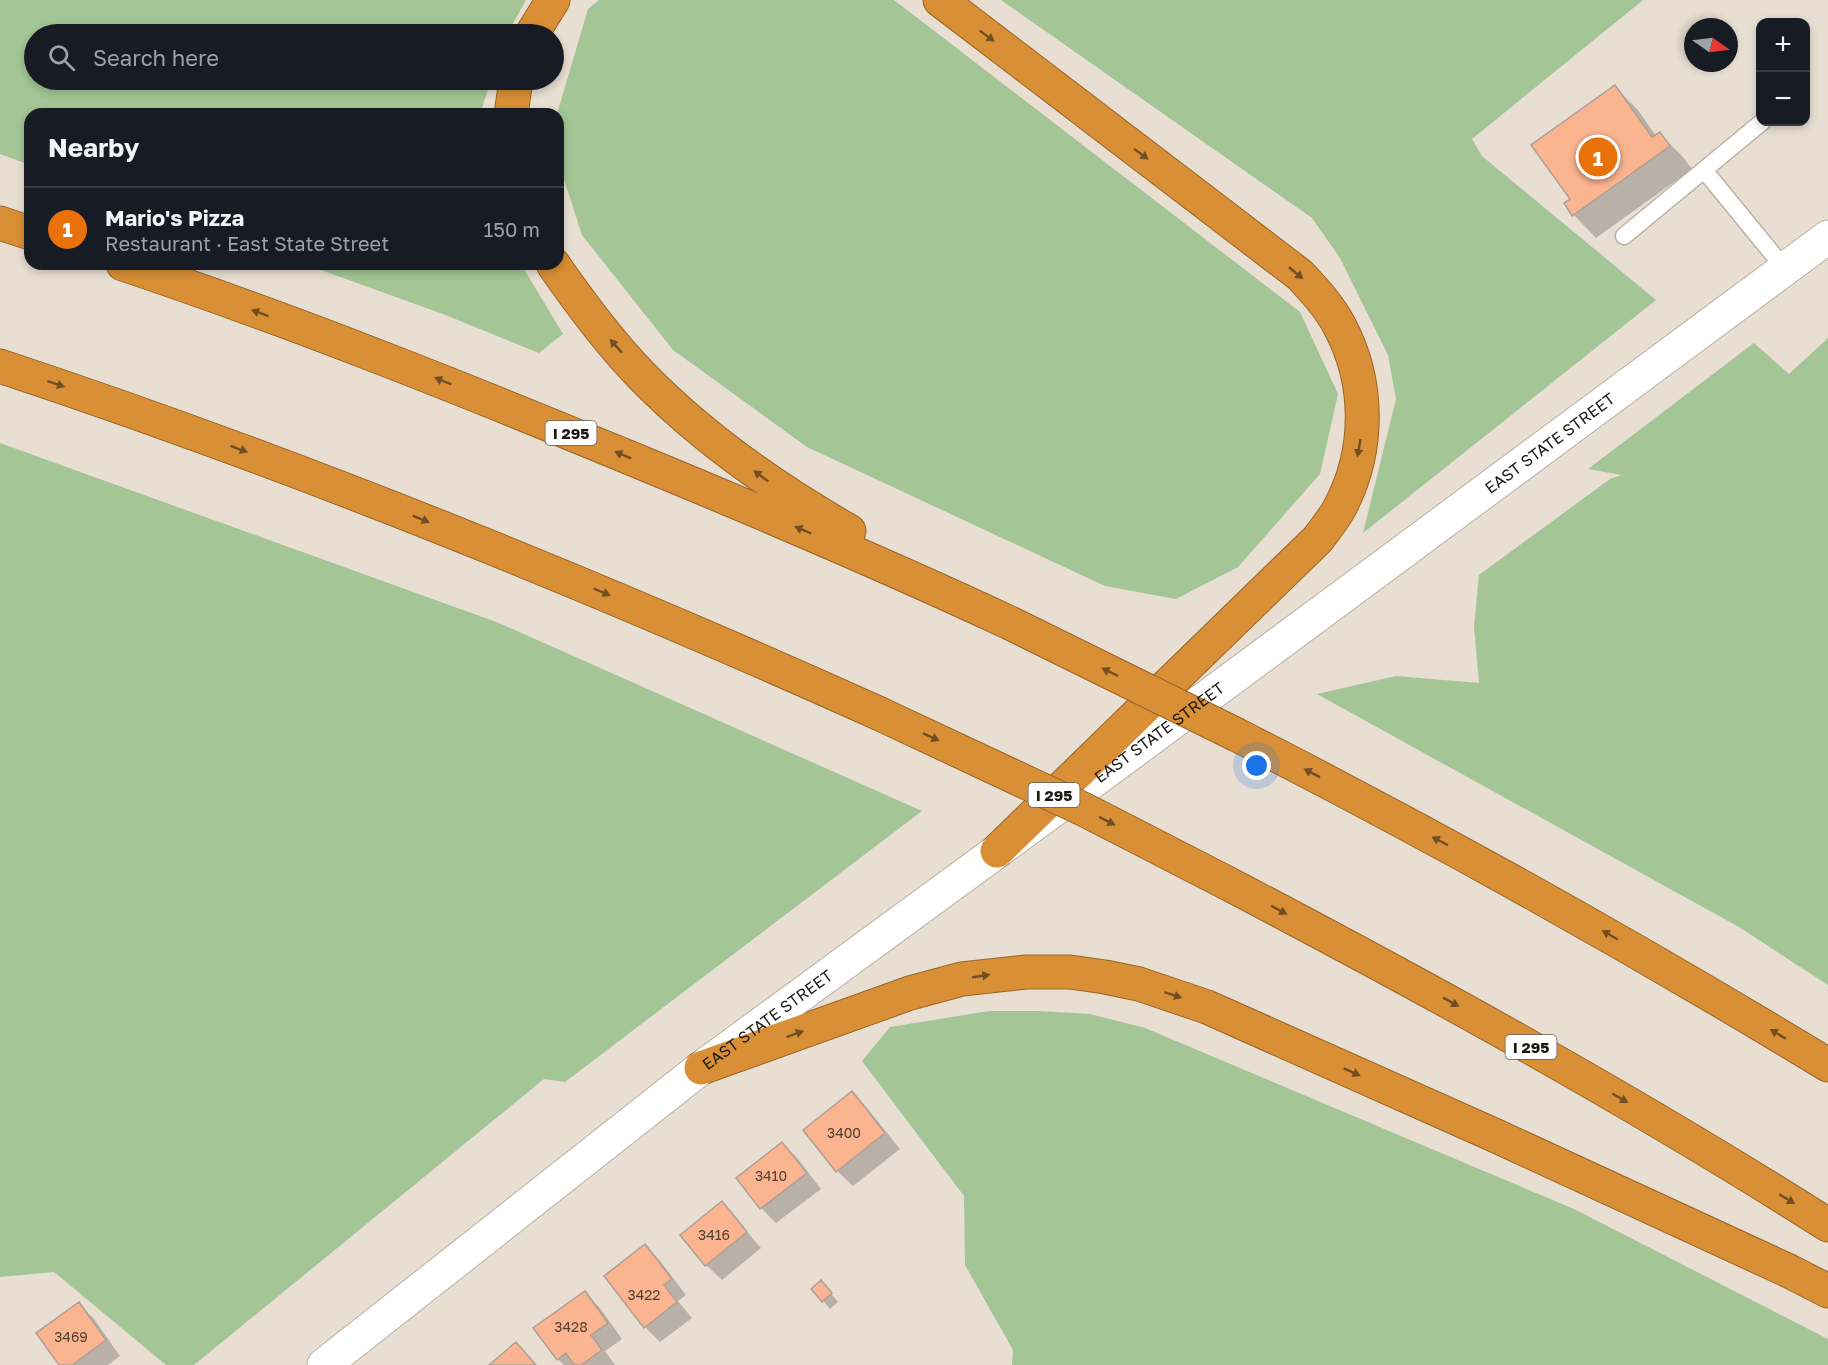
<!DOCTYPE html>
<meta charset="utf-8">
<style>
:root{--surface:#171b24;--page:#20242c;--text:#f1f3f6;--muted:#9ea1a6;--line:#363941;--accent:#b45309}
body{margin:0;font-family:"Golos Text",sans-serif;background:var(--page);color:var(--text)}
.controls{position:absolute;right:18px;top:18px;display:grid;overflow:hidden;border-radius:12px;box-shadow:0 3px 9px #0003}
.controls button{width:54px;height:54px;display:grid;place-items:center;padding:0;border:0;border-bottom:2px solid var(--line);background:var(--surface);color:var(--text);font:30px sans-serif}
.compass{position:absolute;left:1684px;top:18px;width:54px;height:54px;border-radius:50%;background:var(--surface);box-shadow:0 3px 9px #0003;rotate:104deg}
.you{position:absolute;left:1257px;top:766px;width:21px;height:21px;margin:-15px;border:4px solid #fff;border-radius:50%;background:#1a73e8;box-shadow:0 0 0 9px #1a73e833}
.badge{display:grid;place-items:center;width:39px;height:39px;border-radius:50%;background:var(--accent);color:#fff;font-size:20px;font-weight:700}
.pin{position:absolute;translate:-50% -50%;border:3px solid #fff;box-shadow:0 2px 6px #0006}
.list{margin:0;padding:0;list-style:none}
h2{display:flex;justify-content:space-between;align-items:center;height:78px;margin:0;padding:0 24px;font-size:26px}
h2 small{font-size:20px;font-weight:400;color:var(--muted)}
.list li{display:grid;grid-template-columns:39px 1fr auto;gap:18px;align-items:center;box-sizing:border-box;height:84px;padding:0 24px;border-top:2px solid var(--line)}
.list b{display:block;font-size:22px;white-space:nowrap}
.list p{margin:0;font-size:20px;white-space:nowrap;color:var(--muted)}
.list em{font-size:20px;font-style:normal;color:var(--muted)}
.icon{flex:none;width:33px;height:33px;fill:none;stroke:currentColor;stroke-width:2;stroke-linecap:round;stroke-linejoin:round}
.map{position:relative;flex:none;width:1828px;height:1365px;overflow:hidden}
.search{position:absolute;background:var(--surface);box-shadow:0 3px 9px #0003;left:24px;top:24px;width:540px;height:66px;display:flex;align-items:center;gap:15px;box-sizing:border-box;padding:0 21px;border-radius:33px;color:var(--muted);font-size:22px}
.panel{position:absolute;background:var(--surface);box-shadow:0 3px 9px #0003;left:24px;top:108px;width:540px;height:162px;border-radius:18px}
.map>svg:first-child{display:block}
.green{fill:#a4c595}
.shadow{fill:#0003}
.building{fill:#fab490;stroke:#ae9f97;stroke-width:1.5}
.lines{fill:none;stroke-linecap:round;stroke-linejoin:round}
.service-casing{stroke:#bab0a3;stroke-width:19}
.tertiary-casing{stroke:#bab0a3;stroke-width:35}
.motorway-casing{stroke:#976529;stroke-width:35}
.service{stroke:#fff;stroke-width:16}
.tertiary{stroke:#fff;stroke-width:33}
.motorway{stroke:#d98f35;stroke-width:33}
.motorway-bridge-casing{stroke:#976529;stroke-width:35;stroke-linecap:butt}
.motorway-bridge{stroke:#d98f35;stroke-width:33}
.oneway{fill:#714e23}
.labels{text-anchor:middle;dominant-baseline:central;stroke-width:5;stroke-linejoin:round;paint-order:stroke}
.number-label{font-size:14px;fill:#543f33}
.shield{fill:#fff;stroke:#605d5a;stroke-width:1.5}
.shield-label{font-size:15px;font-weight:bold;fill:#1c1814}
.street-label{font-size:16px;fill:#1c1814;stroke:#fff}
</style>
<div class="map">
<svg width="1828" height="1365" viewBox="0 0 1828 1365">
<rect width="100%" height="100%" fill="#e8ded1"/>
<path class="green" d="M0 0H526L507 34H34V80H491L480 114H30V165L0 154Z
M599 0H894L1300 312 1338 394 1320 474 1238 567 1176 599 1105 586 807 447 673 350 582 235 558 161 557 114 588 9Z
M1001 0H1643L1472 139 1482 156 1656 300 1363 533 1396 399 1388 355 1340 258 1312 218Z
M304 264H521L563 334 539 353 443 314Z
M1828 338V985L1739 927 1317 694 1396 676 1479 683 1474 627 1479 575 1610 479 1622 475 1588 469 1754 343 1789 374Z
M0 443 499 623 922 811 565 1082 544 1079 194 1365H166L54 1272 0 1277Z
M989 1011H1038L1090 1014 1145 1028 1574 1209 1828 1339V1365H1012L1013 1350 965 1265 964 1196 862 1061 890 1027Z"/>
<path class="shadow" d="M1615 87 1638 110 1656 136 1660 134 1683 157 1692 169 1596 238 1574 215 1572 199Z
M852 1093 867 1108 900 1149 853 1186 837 1171 805 1130Z
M782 1144 798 1159 821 1189 776 1223 761 1208Z
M722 1203 761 1248 722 1280 706 1265Z
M645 1246 660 1261 686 1295 678 1301 692 1318 660 1342 645 1327Z
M813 1289 828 1290 838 1302 830 1309Z
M585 1293 600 1308 622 1339 605 1351 615 1365H564L558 1359Z
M79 1304 94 1319 120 1356 108 1365H61Z"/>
<path class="building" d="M1615 85 1652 137 1660 132 1670 146 1572 216 1564 203 1570 199 1531 145Z
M852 1091 885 1133 836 1172 803 1130Z
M782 1142 807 1173 760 1209 736 1178Z
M722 1201 747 1232 705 1266 680 1235Z
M645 1244 672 1279 664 1285 677 1302 644 1328 604 1276Z
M821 1280 832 1293 822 1302 811 1289Z
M585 1291 608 1323 591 1335 602 1350 581 1365H574L566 1353 557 1360 533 1328Z
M79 1302 106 1340 72 1365H59L36 1333Z
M516 1342 536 1365H489Z"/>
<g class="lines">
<defs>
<path id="service" d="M1704 170 1785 269
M1624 236 1762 122"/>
<g id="tertiary">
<path id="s1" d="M324 1365 701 1068 1115 765 1828 237"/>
</g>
<path id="motorway" d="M940 0 1300 275C1314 290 1329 306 1339 325 1370 382 1370 452 1339 509 1333 520 1325 529 1318 539L997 851
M532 34 553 0
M511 114 516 80
M0 223 30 233
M123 264C296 322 466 390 635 460 761 512 886 565 1010 623
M553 264C580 303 608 341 641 375 702 438 774 488 849 531
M0 366C299 465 591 584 878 713
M1237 735C1439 838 1634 947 1828 1065
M1227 883C1431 990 1633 1101 1828 1225
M701 1068 910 993 962 979 1026 972H1070L1105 977 1139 984 1207 1007 1494 1135 1789 1271 1828 1291"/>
</defs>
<use href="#service" class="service-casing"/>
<use href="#tertiary" class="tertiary-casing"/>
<use href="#motorway" class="motorway-casing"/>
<use href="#service" class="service"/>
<use href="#tertiary" class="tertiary"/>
<use href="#motorway" class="motorway"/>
<defs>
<path id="motorway-bridge" d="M1010 623 1237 735
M878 713 1085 810 1227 883"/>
</defs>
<use href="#motorway-bridge" class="motorway-bridge-casing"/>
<use href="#motorway-bridge" class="motorway-bridge"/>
</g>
<defs><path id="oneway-solid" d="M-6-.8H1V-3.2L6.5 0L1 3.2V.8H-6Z" transform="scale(1.5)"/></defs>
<g class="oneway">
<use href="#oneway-solid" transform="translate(987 36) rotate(37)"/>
<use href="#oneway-solid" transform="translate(1141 154) rotate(37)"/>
<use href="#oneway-solid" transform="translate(1296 273) rotate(40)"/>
<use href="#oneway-solid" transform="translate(260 313) rotate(-160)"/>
<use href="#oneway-solid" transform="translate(616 346) rotate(-131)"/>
<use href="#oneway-solid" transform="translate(443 381) rotate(-158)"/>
<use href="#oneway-solid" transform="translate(56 384) rotate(18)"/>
<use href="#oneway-solid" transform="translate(1359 448) rotate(100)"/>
<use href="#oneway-solid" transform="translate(239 449) rotate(20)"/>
<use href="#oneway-solid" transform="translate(623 455) rotate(-157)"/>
<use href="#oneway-solid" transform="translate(761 476) rotate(-143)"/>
<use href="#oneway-solid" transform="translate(421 519) rotate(22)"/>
<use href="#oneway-solid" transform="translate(803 530) rotate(-157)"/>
<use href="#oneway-solid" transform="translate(602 592) rotate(23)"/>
<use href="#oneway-solid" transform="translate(1110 672) rotate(-154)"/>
<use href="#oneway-solid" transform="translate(931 737) rotate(25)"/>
<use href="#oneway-solid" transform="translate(1312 773) rotate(-153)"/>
<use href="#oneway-solid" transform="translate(1107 821) rotate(27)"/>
<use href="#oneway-solid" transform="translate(1440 841) rotate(-152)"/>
<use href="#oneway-solid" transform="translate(1279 910) rotate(28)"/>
<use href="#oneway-solid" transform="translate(1610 935) rotate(-150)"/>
<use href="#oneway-solid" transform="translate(981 976) rotate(-9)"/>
<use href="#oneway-solid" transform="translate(1173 995) rotate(18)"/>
<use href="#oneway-solid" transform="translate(1451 1002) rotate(29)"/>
<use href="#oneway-solid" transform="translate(795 1034) rotate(-20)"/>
<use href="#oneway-solid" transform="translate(1778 1034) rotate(-149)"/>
<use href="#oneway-solid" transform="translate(1352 1072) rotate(24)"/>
<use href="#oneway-solid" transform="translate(1620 1098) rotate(30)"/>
<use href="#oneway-solid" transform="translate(1787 1199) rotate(31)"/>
</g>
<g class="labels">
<g class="number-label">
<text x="844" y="1132">3400</text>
<text x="771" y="1175">3410</text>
<text x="714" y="1234">3416</text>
<text x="644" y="1294">3422</text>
<text x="571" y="1326">3428</text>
<text x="71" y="1336">3469</text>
</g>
<g class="shield">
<rect x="545.5" y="421" width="51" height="24" rx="4.5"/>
<rect x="1028.5" y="783" width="51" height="24" rx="4.5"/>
<rect x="1505.5" y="1035" width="51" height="24" rx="4.5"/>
</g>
<g class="shield-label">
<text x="571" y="433">I 295</text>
<text x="1054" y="795">I 295</text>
<text x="1531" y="1047">I 295</text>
</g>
<g class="street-label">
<text stroke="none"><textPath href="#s1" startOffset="1534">EAST STATE STREET</textPath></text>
<text stroke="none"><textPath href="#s1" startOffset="1048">EAST STATE STREET</textPath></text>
<text stroke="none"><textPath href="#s1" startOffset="562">EAST STATE STREET</textPath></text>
</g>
</g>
</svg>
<div class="controls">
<button>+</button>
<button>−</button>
</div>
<svg class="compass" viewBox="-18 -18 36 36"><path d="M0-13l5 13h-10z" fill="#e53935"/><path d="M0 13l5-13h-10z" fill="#9ea1a6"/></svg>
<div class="you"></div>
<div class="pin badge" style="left:1598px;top:157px;background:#e8710a">1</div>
<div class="search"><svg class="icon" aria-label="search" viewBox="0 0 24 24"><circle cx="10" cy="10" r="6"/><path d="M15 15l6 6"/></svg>Search here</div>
<section class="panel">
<h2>Nearby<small></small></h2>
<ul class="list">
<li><span class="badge" style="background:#e8710a">1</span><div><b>Mario's Pizza</b><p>Restaurant · East State Street</p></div><em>150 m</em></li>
</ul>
</section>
</div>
